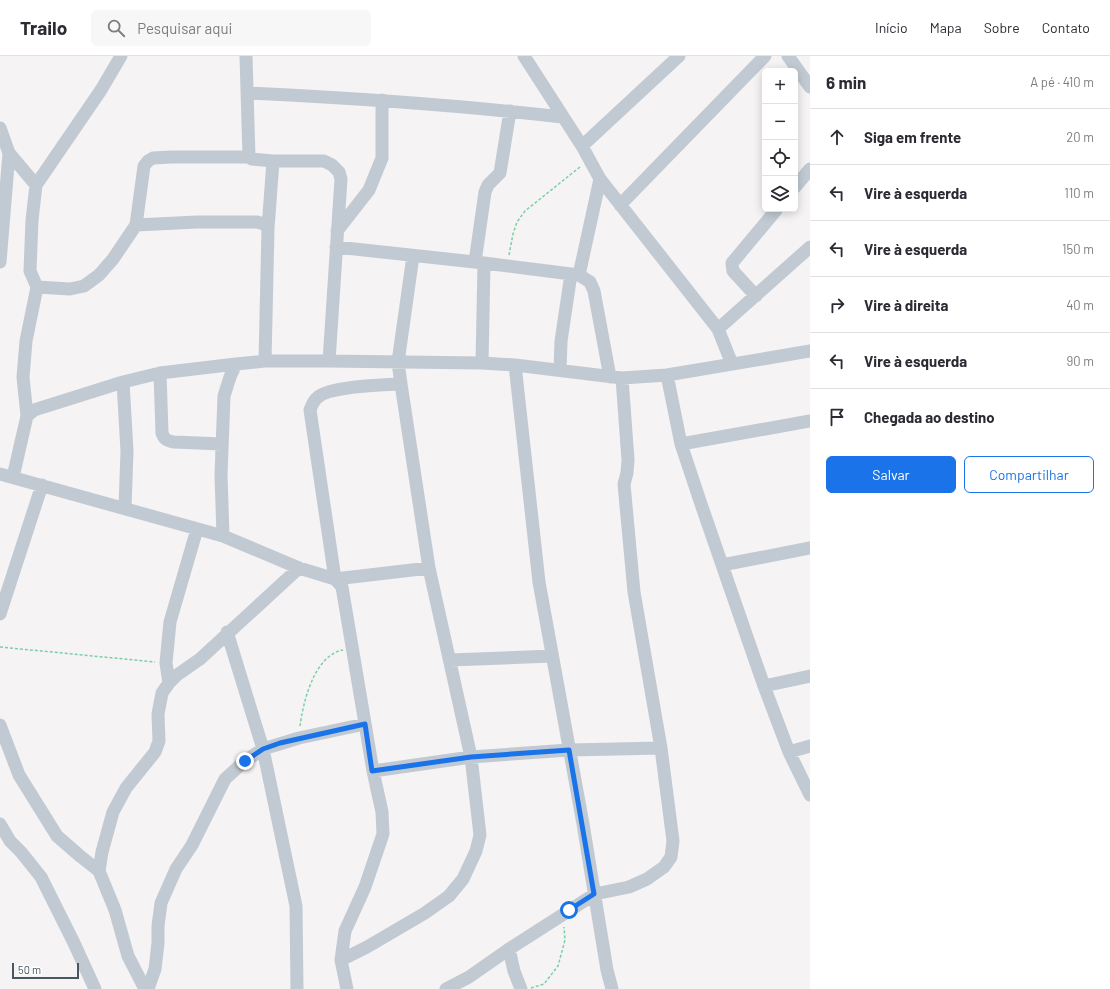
<!DOCTYPE html>
<html lang="pt">
<meta charset="utf-8">
<style>
:root{--surface:#fff;--page:#f7f7f7;--text:#2b2b33;--muted:#7c7c81;--line:#e1e1e2;--accent:#1a73e8}
body{margin:0;font-family:Barlow,sans-serif;background:var(--page);color:var(--text)}
.controls{position:absolute;right:12px;top:12px;display:grid;overflow:hidden;border-radius:6px;box-shadow:0 2px 10px #0003}
.controls button{width:36px;height:36px;display:grid;place-items:center;padding:0;border:0;border-bottom:1px solid var(--line);background:var(--surface);color:var(--text);font:20px sans-serif}
.scale{position:absolute;left:12px;bottom:10px;width:67px;box-sizing:border-box;padding-left:4px;border:2px solid #4a5661;border-top:0;font-size:11px;line-height:14px;white-space:nowrap;color:#4a5661;-webkit-text-stroke:3px #fff;paint-order:stroke}
.stop{position:absolute;width:12px;height:12px;margin:-9px;border:3px solid #1a73e8;border-radius:50%;background:#fff}
.stop.end{background:#1a73e8;border-color:#fff;box-shadow:0 1px 4px #0008}
.list{margin:0;padding:0;list-style:none}
h2{display:flex;justify-content:space-between;align-items:center;height:52px;margin:0;padding:0 16px;font-size:17px}
h2 small{font-size:13px;font-weight:400;color:var(--muted)}
.list li{display:grid;grid-template-columns:26px 1fr auto;gap:12px;align-items:center;box-sizing:border-box;height:56px;padding:0 16px;border-top:1px solid var(--line)}
.list b{display:block;font-size:15px;white-space:nowrap}
.list em{font-size:13px;font-style:normal;color:var(--muted)}
.actions{display:flex;gap:8px;padding:12px 16px}
.actions a{flex:1;padding:9px 0;border:1px solid var(--accent);border-radius:6px;text-align:center;font-size:14px;color:var(--accent)}
.actions .main{background:var(--accent);color:#fff}
.icon{flex:none;width:22px;height:22px;fill:none;stroke:currentColor;stroke-width:2;stroke-linecap:round;stroke-linejoin:round}
.map{position:relative;flex:none;width:810px;height:933px;overflow:hidden}
header{display:flex;align-items:center;gap:24px;box-sizing:border-box;height:56px;padding:0 20px;background:var(--surface);border-bottom:1px solid var(--line)}
header strong{font-size:19px}
nav{display:flex;gap:22px;margin-inline-start:auto;font-size:14px}
.search{width:280px;height:36px;background:var(--page);display:flex;align-items:center;gap:10px;box-sizing:border-box;padding:0 14px;border-radius:6px;color:var(--muted);font-size:15px}
main{display:flex}
aside{flex:1;background:var(--surface)}
.map>svg:first-child{display:block}
.lines{fill:none;stroke-linecap:round;stroke-linejoin:round}
.path{stroke:#7ad0a6;stroke-width:1.5;stroke-dasharray:3 2;stroke-linecap:butt}
.minor{stroke:#c1cad2;stroke-width:13}
.route{stroke:#1a73e8;stroke-width:5}
</style>
<header>
<strong>Trailo</strong>
<div class="search"><svg class="icon" aria-label="search" viewBox="0 0 24 24"><circle cx="10" cy="10" r="6"/><path d="M15 15l6 6"/></svg>Pesquisar aqui</div>
<nav><a>Início</a><a>Mapa</a><a>Sobre</a><a>Contato</a></nav>
</header>
<main>
<div class="map">
<svg width="810" height="933" viewBox="0 0 810 933">
<rect width="100%" height="100%" fill="#f5f3f3"/>
<g class="lines">
<path class="path" d="M509 199 513 178 517 166 525 155 580 111
M0 591 155 606
M300 670C303 647 314 599 343 594
M531 932 544 928 558 910 565 884 564 871"/>
<path class="minor" d="M246 0 249 101
M524 0 582 90 600 123 718 273 732 308
M788 0 810 31
M248 37C353 42 458 49 562 61
M0 72 9 97 36 129
M582 90 679 0
M795 131 810 113
M620 149 765 0
M136 169 197 166H257L264 168 268 172
M337 175 369 134 382 102V44
M336 191 484 207 579 219 590 226 594 235 610 321
M0 206 9 97
M475 206 485 136 488 129 500 117 510 55
M579 219 600 123
M37 231 70 233 84 230 99 219 113 203 136 169 144 110 148 105 153 102 171 101H249L252 103 273 105H324L332 109 339 116 341 123 329 305
M756 240 733 215 732 207 777 153
M718 273 810 191
M265 305 268 172 273 105
M482 307 484 207
M515 309 539 526 583 768 607 914 612 933
M560 314 561 285 571 218
M160 317 162 377C164 383 167 385 174 386L222 388
M667 319 681 388 701 448 764 630 789 696 810 739
M123 326 127 395 125 452
M27 360 34 354 123 326 160 317 236 308 265 305H329L482 307 515 309 622 322 667 319 810 295
M681 388 810 365
M0 418 223 480 299 512 335 523 429 512
M13 421 27 360 23 321 26 285 37 231 30 215 32 164 36 129 101 34 121 0
M223 480 221 419 224 340 230 321 236 308
M722 509 810 492
M0 558 42 429
M227 576 263 693 296 850 297 933
M450 604 552 600
M169 627 166 607 170 566 197 473
M764 630 810 620
M0 669 19 719 57 780 80 800 99 815
M789 696 810 690
M373 715 471 701 569 694 661 692
M0 768 10 785 21 796 41 821 74 887 95 933
M509 893 514 915 521 933
M341 904 367 891 425 857 449 840 463 823 476 795 480 779 471 701 429 512 401 328 398 306 413 200
M145 933 128 900 115 854 99 815 102 796 113 756 126 732 155 696 159 685 158 658 162 637 169 627 177 619 200 603 299 512
M148 933 155 913 158 887V870L161 847 176 813 192 789 225 723 245 705 263 693 299 682 365 668
M347 933 341 904 345 875 365 831 383 778 382 756 373 715 342 531 335 523 310 354C312 349 313 345 318 341 331 330 382 329 401 328
M446 933 469 921 509 893 595 838 629 831 647 823 664 811 671 801 673 785 661 692 634 536 624 428 627 417 628 404 622 322"/>
</g>
<g class="lines">
<path class="route" d="M245 705 263 693 280 687 365 668 372 715 471 701 569 694 594 838 569 854"/>
</g>
</svg>
<div class="controls">
<button>+</button>
<button>−</button>
<button><svg class="icon" aria-label="locate" viewBox="0 0 24 24"><circle cx="12" cy="12" r="6"/><path d="M12 2v4M12 18v4M2 12h4M18 12h4"/></svg></button>
<button><svg class="icon" aria-label="layers" viewBox="0 0 24 24"><path d="M12 4l9 5-9 5-9-5zM3 14l9 5 9-5"/></svg></button>
</div>
<div class="scale">50 m</div>
<div class="stop" style="left:569px;top:854px"></div>
<div class="stop end" style="left:245px;top:705px"></div>
</div>
<aside>
<h2>6 min<small>A pé · 410 m</small></h2>
<ul class="list">
<li><svg class="icon" aria-label="ahead" viewBox="0 0 24 24"><path d="M12 20V5M6 11l6-6 6 6"/></svg><div><b>Siga em frente</b></div><em>20 m</em></li>
<li><svg class="icon" aria-label="left" viewBox="0 0 24 24"><path d="M17 20v-9H6M10 6l-5 5 5 5"/></svg><div><b>Vire à esquerda</b></div><em>110 m</em></li>
<li><svg class="icon" aria-label="left" viewBox="0 0 24 24"><path d="M17 20v-9H6M10 6l-5 5 5 5"/></svg><div><b>Vire à esquerda</b></div><em>150 m</em></li>
<li><svg class="icon" aria-label="right" viewBox="0 0 24 24"><path d="M7 20v-9h11M14 6l5 5-5 5"/></svg><div><b>Vire à direita</b></div><em>40 m</em></li>
<li><svg class="icon" aria-label="left" viewBox="0 0 24 24"><path d="M17 20v-9H6M10 6l-5 5 5 5"/></svg><div><b>Vire à esquerda</b></div><em>90 m</em></li>
<li><svg class="icon" aria-label="arrive" viewBox="0 0 24 24"><path d="M6 21V4h12l-3 4 3 4H6"/></svg><div><b>Chegada ao destino</b></div></li>
</ul>
<div class="actions"><a class="main">Salvar</a><a>Compartilhar</a></div>
</aside>
</main>
